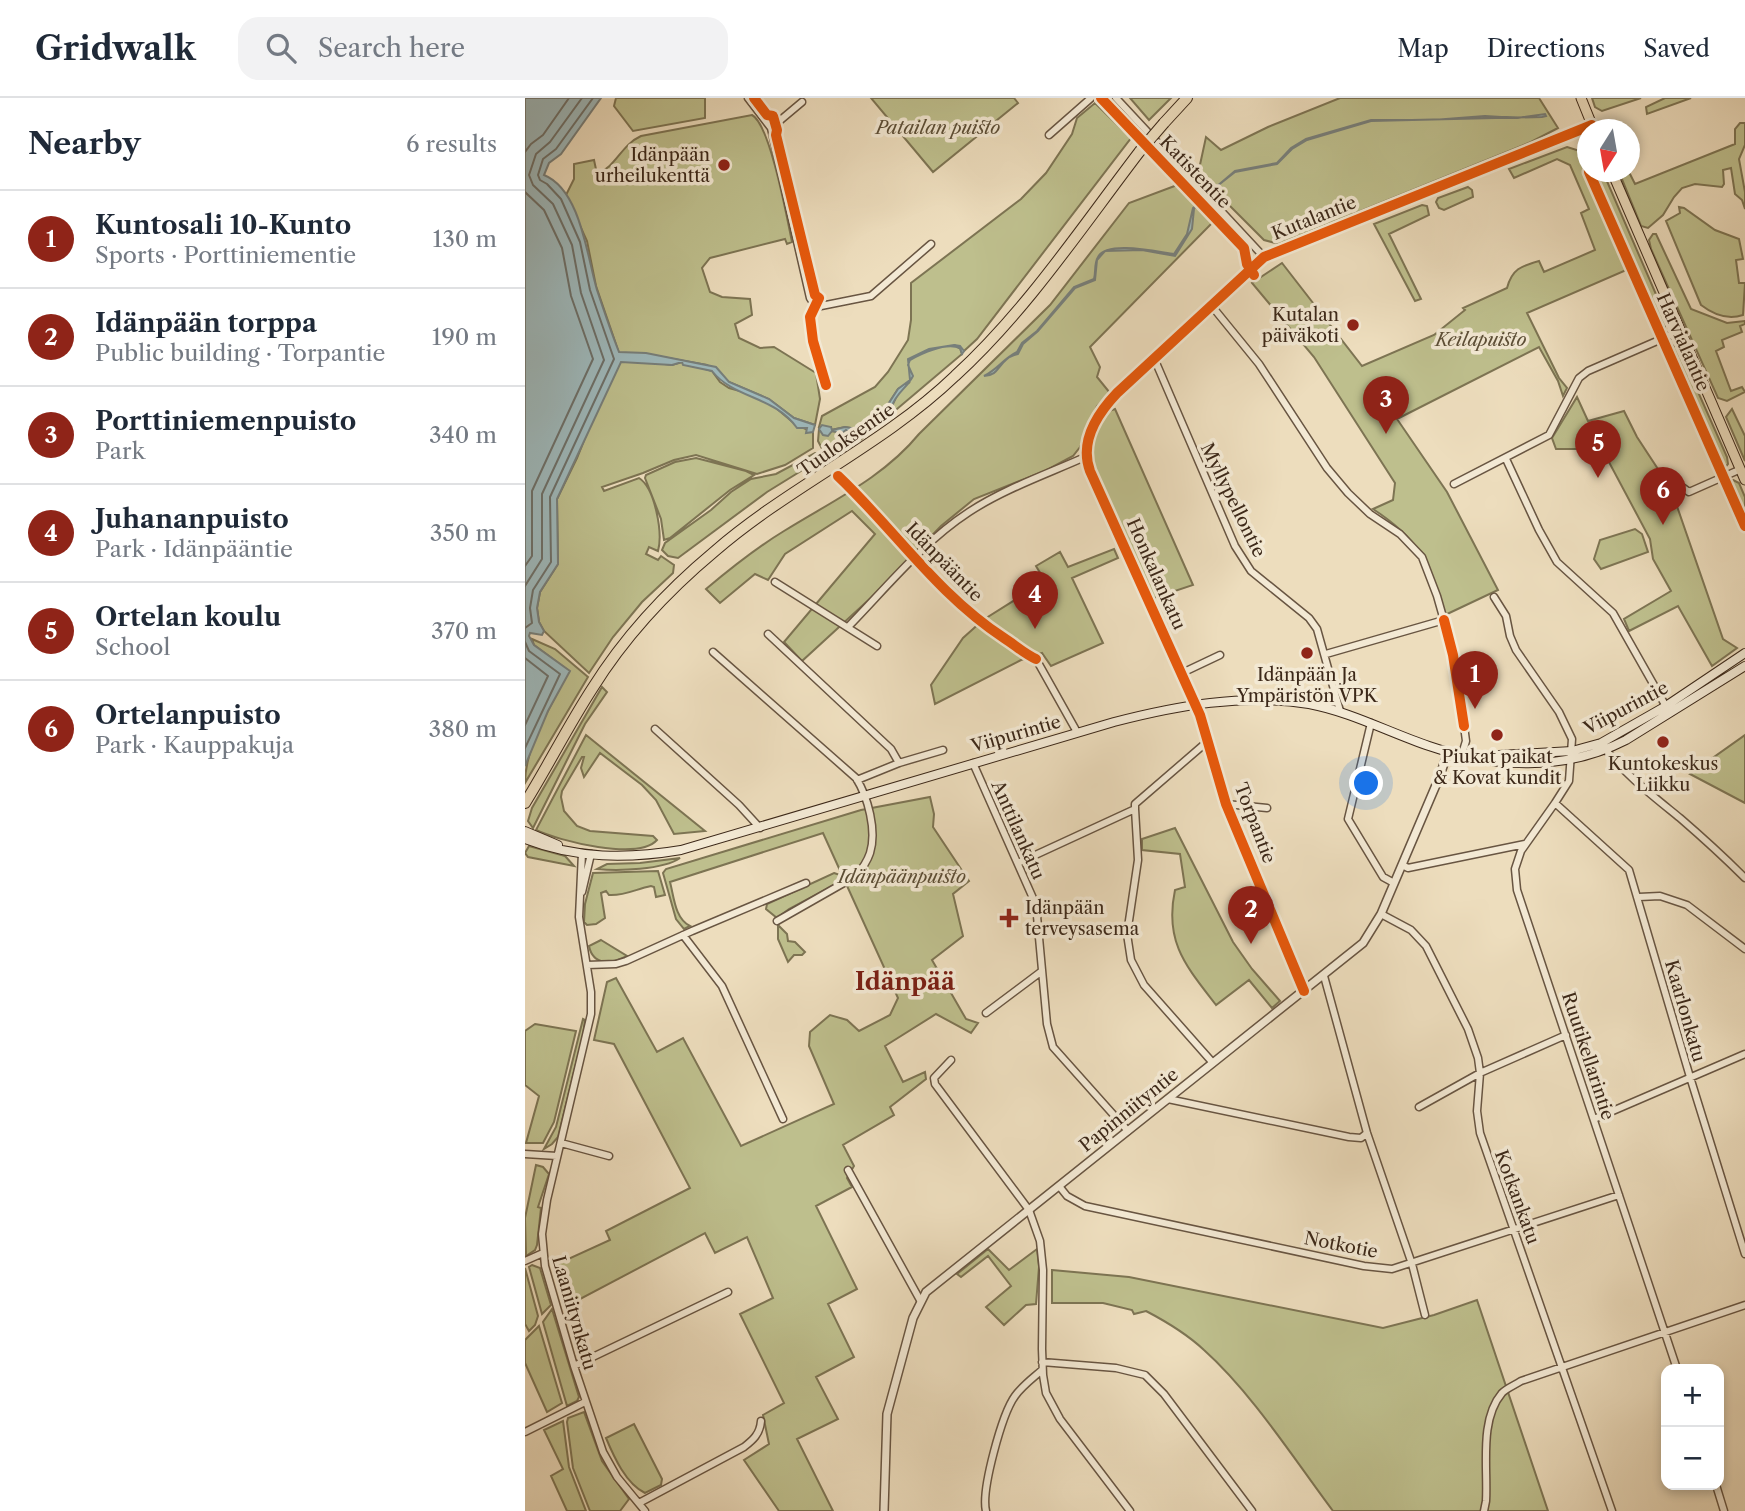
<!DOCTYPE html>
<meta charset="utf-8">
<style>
:root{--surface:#fff;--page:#f2f2f3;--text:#1f2937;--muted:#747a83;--line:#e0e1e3;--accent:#8f2418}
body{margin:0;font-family:"Libre Caslon Text",serif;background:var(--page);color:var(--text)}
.controls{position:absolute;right:21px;bottom:21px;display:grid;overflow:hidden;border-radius:14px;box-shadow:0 4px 10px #0003}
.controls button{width:63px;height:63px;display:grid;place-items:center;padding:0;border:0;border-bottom:2px solid var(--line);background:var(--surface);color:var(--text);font:35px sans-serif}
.compass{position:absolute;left:1052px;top:21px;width:63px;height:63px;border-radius:50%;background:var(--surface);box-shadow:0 4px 10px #0003;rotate:191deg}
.you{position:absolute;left:842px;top:686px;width:24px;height:24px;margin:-18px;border:5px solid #fff;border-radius:50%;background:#1a73e8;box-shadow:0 0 0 10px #1a73e833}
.badge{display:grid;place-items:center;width:46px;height:46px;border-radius:50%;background:var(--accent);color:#fff;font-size:23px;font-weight:700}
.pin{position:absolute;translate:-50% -58px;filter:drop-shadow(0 2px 4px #0008)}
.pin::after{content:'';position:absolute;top:37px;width:24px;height:21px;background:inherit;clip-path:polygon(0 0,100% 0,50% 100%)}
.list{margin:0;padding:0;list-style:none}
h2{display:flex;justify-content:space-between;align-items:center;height:91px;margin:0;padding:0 28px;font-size:30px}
h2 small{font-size:23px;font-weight:400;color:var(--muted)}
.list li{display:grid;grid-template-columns:46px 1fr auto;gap:21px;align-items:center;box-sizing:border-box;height:98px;padding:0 28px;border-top:2px solid var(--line)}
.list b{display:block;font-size:26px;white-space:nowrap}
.list p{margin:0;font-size:23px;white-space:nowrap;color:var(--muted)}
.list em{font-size:23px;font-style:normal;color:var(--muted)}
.icon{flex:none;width:38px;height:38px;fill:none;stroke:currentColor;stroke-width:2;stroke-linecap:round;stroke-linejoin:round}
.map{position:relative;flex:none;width:1220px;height:1413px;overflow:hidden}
header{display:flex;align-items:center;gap:42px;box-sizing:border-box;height:98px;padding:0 35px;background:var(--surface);border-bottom:2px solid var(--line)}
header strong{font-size:33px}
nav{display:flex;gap:38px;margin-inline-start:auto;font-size:24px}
.search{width:490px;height:63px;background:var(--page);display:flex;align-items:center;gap:18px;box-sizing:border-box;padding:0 24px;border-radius:21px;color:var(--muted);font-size:26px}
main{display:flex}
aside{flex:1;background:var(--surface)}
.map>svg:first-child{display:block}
.green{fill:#bebf8d;stroke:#7d7453;stroke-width:2}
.water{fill:#9eb9bc;stroke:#777f7b;stroke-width:2}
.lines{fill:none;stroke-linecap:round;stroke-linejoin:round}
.shore{stroke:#6d706a;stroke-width:2}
.minor-casing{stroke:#685542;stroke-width:9}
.tertiary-casing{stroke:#685542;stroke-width:10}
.secondary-casing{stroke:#3c2819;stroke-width:10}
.primary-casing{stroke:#3c2819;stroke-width:11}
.trunk-casing{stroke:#3c2819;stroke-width:12}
.minor{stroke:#f3e9d4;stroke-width:6}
.tertiary{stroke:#f3e9d4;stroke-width:7}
.secondary{stroke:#f3e9d4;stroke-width:8}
.primary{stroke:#edddbd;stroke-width:9}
.trunk{stroke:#edddbd;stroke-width:10}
.trunk-bridge-casing{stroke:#3c2819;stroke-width:12;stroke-linecap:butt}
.trunk-bridge{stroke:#edddbd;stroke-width:10}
.cycleway-casing{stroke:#f3e9d4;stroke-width:15}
.cycleway{stroke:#e8590c;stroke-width:10}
.poi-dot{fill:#8f2418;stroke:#f3e9d4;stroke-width:2.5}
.labels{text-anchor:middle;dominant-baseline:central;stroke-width:7;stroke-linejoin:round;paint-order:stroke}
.park-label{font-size:18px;font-style:italic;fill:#5c4e36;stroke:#f3e9d4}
.poi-label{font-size:18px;fill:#3c2819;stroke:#f3e9d4}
.street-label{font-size:18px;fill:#3c2819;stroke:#f3e9d4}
.district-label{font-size:24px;font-weight:bold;fill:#7a1f14;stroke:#f3e9d4}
</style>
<header>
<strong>Gridwalk</strong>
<div class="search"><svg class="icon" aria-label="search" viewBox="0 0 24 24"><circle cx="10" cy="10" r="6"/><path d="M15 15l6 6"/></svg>Search here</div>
<nav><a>Map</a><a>Directions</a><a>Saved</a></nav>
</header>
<main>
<aside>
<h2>Nearby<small>6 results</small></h2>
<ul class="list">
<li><span class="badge">1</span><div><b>Kuntosali 10-Kunto</b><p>Sports · Porttiniementie</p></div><em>130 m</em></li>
<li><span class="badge">2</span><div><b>Idänpään torppa</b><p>Public building · Torpantie</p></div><em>190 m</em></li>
<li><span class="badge">3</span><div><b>Porttiniemenpuisto</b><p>Park</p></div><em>340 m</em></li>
<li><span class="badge">4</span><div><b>Juhananpuisto</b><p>Park · Idänpääntie</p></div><em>350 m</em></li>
<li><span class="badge">5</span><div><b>Ortelan koulu</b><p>School</p></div><em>370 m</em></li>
<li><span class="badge">6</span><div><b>Ortelanpuisto</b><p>Park · Kauppakuja</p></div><em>380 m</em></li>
</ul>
</aside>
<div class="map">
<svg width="1220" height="1413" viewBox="0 0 1220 1413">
<rect width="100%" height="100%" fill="#edddbd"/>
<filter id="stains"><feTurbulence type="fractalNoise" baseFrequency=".00286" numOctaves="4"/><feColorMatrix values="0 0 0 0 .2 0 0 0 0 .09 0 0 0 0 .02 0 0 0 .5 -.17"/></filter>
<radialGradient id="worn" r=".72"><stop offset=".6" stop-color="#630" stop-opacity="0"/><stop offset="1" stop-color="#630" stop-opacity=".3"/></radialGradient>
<path class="green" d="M91 0H180V20L108 33 89 8Z
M346 0H489L493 5 408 74Z
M605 0H646L624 22Z
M815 0H1014L1033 30 1006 44 754 146 739 142 673 76 681 39 696 52 743 29Z
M1067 0H1116L1077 13 1070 9Z
M1140 0H1166L1122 16 1121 9Z
M570 5 606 40 452 241 439 253 429 247 435 250 437 256 333 344 304 364 293 343 294 331 303 336 307 333 316 335 321 332 325 335 344 325 351 314 367 308 375 291 385 284 373 291 362 308 348 314 344 323 332 331 320 329 306 332V329H294L297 318 350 289 363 274 383 242 386 222V185L496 101 521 75 547 36 552 20Z
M227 17C245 26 262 120 267 144L262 146 260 141 185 160 177 170 185 194 197 199 225 201 227 217 210 226 214 240 235 250 249 249 291 275 295 301 290 327 269 320 244 301 204 284 182 267 121 256 125 264 147 267 157 264 187 273 195 284 204 290 226 296 245 305 271 327 288 334V350L260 367 232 376 171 357 149 362 118 375 77 389 79 393 114 380C130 390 138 435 133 453L124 449 121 456 133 462 136 458 149 467 148 475 117 504 88 539 64 575 19 533 14 524 12 510 15 494 33 466 32 401 52 360 94 255 71 188 62 143 41 97 49 81V66L69 62 72 76C91 69 96 47 116 38Z
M1215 25H1220V47L1214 61 1220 94V111L1217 102 1210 96 1206 70 1198 72 1199 86 1197 89 1170 86 1157 90 1149 99 1138 117 1123 130 1116 128 1094 74H1104L1110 86 1210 46V31Z
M1042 49 1055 53 1106 170 1002 215 1034 280 1042 290 1038 298 1033 283 1014 249 872 321 922 394 973 492 920 517C901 462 898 444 848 411L868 402 870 385 789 259 727 185 757 165 837 268 909 237 940 212 938 210 982 190C987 171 996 168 1014 163L1019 174 1070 152 1056 115 1064 111 1045 67 1032 61 989 80 984 71Z
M1067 74H1078L1143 224 1138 232Z
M655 86 690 122 565 249 575 269 572 279 585 295 572 308 555 349 548 358 520 373 449 401 416 428 349 497 277 563 259 544 350 436 327 413 260 456 243 482 230 476 195 505 181 491C206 470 231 450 259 433 307 403 358 380 394 336L525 207 604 105Z
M943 89 947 92 948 99 919 112 914 110 911 104 913 100Z
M897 107 902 108 904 117 864 136 896 201 890 203 849 126Z
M1154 109 1159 110 1190 132 1214 141 1218 161 1211 162 1214 185H1220L1218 217C1203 222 1189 217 1176 207L1141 123 1155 115Z
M1128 136H1131L1166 211 1202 225 1220 223V226L1215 228 1217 234 1197 242 1199 249 1191 253 1206 293 1217 289 1220 294 1202 303 1193 300 1126 151 1124 142Z
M1146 246 1154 251 1202 359 1203 366 1198 372 1143 247Z
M1052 299 1063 323 1099 313 1112 339 1146 391 1198 541 1212 550 1187 568 1153 508 1104 533 1099 521 1146 493 1128 461 1125 441 1077 351H1031L1027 340Z
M590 311 668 487 629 500 566 369C564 349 570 331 581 314Z
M1207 311 1220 338V363L1201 319Z
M290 355 294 356 299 363 297 366 289 365 242 394 153 460 143 458 137 452 140 445 186 412 206 394 226 381 251 376Z
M171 360 221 373 229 377 205 392 145 440 139 442 136 421 120 380 121 377 150 364Z
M1208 382 1214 385 1220 399V424L1202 383Z
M1110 431 1117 436 1123 454 1076 471 1069 461 1075 442Z
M589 451 593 460 547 480 578 545 526 568 517 555 496 562 410 606 406 587 438 540 458 522 520 483 511 468 535 454 543 469Z
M7 541 30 551 63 579 0 685C0 648 27 606 44 573L9 547Z
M77 589 82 594 60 626 8 730 3 723 7 710Z
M61 637 180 733 149 736 131 702 117 687 75 655 59 679 56 670 59 659H57L37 693 36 699 39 713 52 728 65 733 128 738 132 742C113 763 34 743 11 732Z
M1220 637V705L1165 676Z
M405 699 409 716 408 729 444 783 428 796 438 838 407 862 441 921 453 925 446 935 411 916 360 948 378 984 400 974 401 981 365 1009 369 1017 318 1047 329 1068 322 1080 327 1089 291 1108 332 1191 303 1206 329 1259 291 1279 313 1321 272 1341 308 1413H254L219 1362 244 1346 238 1317 259 1305 215 1216 248 1200 222 1139 190 1155 180 1135 40 1209 30 1167 85 1142 81 1133 165 1090 89 946 69 942 82 884 91 880 132 954 158 940 216 1048 309 1006 284 948 285 934 305 917 322 922 334 933 365 917 373 900 298 735 145 784C149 799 150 821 165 828L159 831 151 821 138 775 141 771 336 712Z
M650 730 708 844 727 871 755 903 747 910 724 882 691 907C661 868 639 844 650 792L660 789 655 756 617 752V741Z
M4 748 40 758 49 768 3 759 0 755Z
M155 760C138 772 93 773 72 771L82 766 115 765Z
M133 773 140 797 131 799 129 789 126 788C111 791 100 798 84 797L81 793 76 795 80 820 71 826 62 827 59 824 60 806 68 775Z
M309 775 315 777 317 783 264 811 252 820 241 811 242 806Z
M253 827 262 836 263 843 270 844 280 854 277 857H269L263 864 253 841Z
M76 842 102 858C87 866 68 868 64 848Z
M58 921 60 922 58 937 33 1039 27 1046 19 1051 31 1029Z
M10 926 51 933 29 1024 18 1045H1L14 998 0 987V933Z
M11 1067 18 1069 24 1076 13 1109 16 1110 12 1147 10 1152 1 1158 0 1120Z
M463 1151 484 1172 512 1151 514 1169 511 1206 501 1207 479 1227 461 1209 486 1188 463 1158 436 1179 432 1176Z
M7 1167 15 1170 26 1207 17 1216 4 1169Z
M0 1170 13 1218 10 1227 4 1233 0 1226Z
M527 1172 604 1179 858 1230 909 1217 952 1202 1023 1413H808C769 1361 727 1295 679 1252 662 1236 642 1224 621 1213L609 1216 607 1212 578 1205H527Z
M27 1211 54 1299 52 1303 42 1308 18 1224Z
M14 1228 37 1305 22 1314 0 1265V1242Z
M59 1314 77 1363 104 1401 95 1413H65L48 1370 42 1324 43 1320Z
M38 1323 44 1369 61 1413H42L26 1378 38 1371 19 1332Z
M109 1326 137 1381 136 1387 120 1395C101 1386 89 1359 81 1340Z"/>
<path class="water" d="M0 0H76L36 56 24 65 19 77C56 92 62 159 72 192 79 213 86 234 94 254L121 255 191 269 204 284 244 301 269 320 290 327 288 334 281 335 282 330H272C250 298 209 301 187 273L158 267 157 264 147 267 96 264 32 401 33 466 15 494 12 510 14 524 19 533 17 537 5 535 4 538 9 547 45 573 23 613 0 668Z
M1020 16 1021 18 1017 19 846 23 782 42 767 51 752 66 710 74 691 89 710 73 752 65 766 50 781 41 846 22H908L960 18 993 20Z
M673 106 669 111 667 131 650 158 617 152 580 153 572 162 570 182 550 190 513 233 498 246 493 256C489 257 485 258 482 261 472 269 473 277 459 278 473 271 478 261 492 254L497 245 512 233 549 189 569 181C571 174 569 165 573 159 582 142 633 154 649 156L662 136 668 110Z
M429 247 435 248 439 253 437 256 435 250C420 244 398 255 385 262L383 267 388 278C382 290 371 295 367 308L351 314C349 324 336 332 327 336L321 332 317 335 307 333 303 338 298 337 294 331 297 327 306 329 307 332 320 329 332 331 344 323 348 314 362 308 373 291 385 282 383 261 404 251Z"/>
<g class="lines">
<path class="shore" d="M0 54 6 46 18 37 44 0
M0 94 19 112 37 150 46 198 68 261 7 393V458L0 468
M0 488 17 461V396L79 262 56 195 47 147 28 106 8 87 4 77 11 56 25 44 57 0
M0 530 7 525 5 510 8 492 26 464 25 399 89 261 65 192 55 144 36 101 22 86 15 82 13 77 18 61 31 51 68 0
M0 544 4 553 35 576 0 650
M0 560 23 578 0 627"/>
<defs>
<path id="minor" d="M223 0 246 30 285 200 291 209
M591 0 739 159
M246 30 277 4
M524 37 566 0
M686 207 734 266 802 370 823 395 845 416 875 436 897 459 912 498 924 540 938 623
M291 209 346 198 406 146
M291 209 285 219 288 243 301 287
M629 260 710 448 726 473 784 520 792 531 815 613
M981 361 1014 432 1032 464 1088 515 1143 612
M1150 384 1164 394 1216 371
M929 386 1024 337 1054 280 1063 273 1155 233
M250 484 352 548
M969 499 981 518 985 538 991 552 1034 614 1047 641 1044 683 1030 705 996 753 990 771 992 792 1152 1271
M323 529C361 490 398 444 444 414 479 391 522 376 560 359
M243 536 366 651 374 665
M188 554 331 680C343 699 352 733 345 755 342 764 337 771 331 778L252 823
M801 556 919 522
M511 561 552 634
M657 575 695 557
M846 625 823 721 858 779 869 785
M130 631 214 707 235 730
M1078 648C1099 676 1128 698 1155 720 1177 739 1199 759 1220 780
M937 656 941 643 939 628
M448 665 511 807 522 926 528 949 603 1033
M332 682 374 665 418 652
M1030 705 1104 772 1165 979 1220 1156
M701 706 742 710
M610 711 613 762 602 836 606 862 619 887 688 965
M57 755 54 819 66 894V916L22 1102 17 1136 20 1168 49 1268 78 1354 92 1379 120 1413
M493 765 610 711V706L683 643
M877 767 883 770 1000 746
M57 794 66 756
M1114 799 1135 798 1162 807 1220 851
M856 816 886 832 901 848 943 931 953 960 955 975 952 1013 955 1035 1087 1413
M158 837 197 888 258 1021
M62 867 91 866 101 863 167 833 281 785
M799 878 842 1035 887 1166 900 1217
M779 893 701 706 675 617 565 373C554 343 572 316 592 295L739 159 1067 27
M461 915 517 873
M426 962 409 980 410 986 504 1112 515 1143 518 1172 517 1251 518 1277 521 1295 535 1321 605 1413
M643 1001 824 1039 836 1040 842 1035
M894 1009 955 975 1041 937
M1069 1021 1220 956
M36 1045 84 1058
M0 1056 32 1058
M323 1072 395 1202
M534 1088 542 1098 560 1108 839 1168 867 1171 1094 1097
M0 1163 18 1155
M517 1264 591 1270 620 1277 639 1296 727 1413
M49 1268 203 1194
M0 1334 60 1304
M1191 1387 1199 1413
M114 1405 219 1349C228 1342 235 1336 236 1323
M461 1413C456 1392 477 1316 490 1298 497 1288 508 1280 517 1272
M959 1413 961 1403C963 1370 954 1322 977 1295 982 1290 990 1287 996 1283L1220 1207"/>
<path id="tertiary" d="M359 1413 362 1316 388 1220 401 1194 838 845 856 816 914 680 923 654"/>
<path id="secondary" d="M956 658 1047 653 1076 645 1141 608 1220 555
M0 733 33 747
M0 741C51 761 103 761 156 752L589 624C651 608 719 595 784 606 826 614 863 634 904 648 968 670 1039 674 1101 642L1220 568"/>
<path id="primary" d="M1056 0 1069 32
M1087 74 1220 382"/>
<path id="trunk" d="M639 25 662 0
M0 705C23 668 43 628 67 591 100 538 142 493 190 453 265 388 358 347 430 278 502 212 556 130 615 53"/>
</defs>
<use href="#minor" class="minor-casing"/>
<use href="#tertiary" class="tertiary-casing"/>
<use href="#secondary" class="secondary-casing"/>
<use href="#primary" class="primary-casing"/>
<use href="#trunk" class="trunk-casing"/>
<use href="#minor" class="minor"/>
<use href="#tertiary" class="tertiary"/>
<use href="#secondary" class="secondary"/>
<use href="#primary" class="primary"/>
<use href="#trunk" class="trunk"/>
<defs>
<path id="trunk-bridge" d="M615 53 639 25"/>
</defs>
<use href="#trunk-bridge" class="trunk-bridge-casing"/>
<use href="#trunk-bridge" class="trunk-bridge"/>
<defs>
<path id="cycleway" d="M229 0 242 17 248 18 252 32 251 37 290 197 294 200 285 219 288 243 301 287
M576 0 719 150 722 166 729 177
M1064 74 1220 428
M313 378C370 432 412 496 479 540 490 547 500 556 511 561
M919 522 928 557 939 628
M779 893 701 706 675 617 565 373C554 343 572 316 592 295L739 159 1067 27"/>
</defs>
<use href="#cycleway" class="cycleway-casing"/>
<use href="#cycleway" class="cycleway"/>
</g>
<g class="poi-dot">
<circle cx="199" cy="67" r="7"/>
<circle cx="828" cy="227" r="7"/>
<circle cx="782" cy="555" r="7"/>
<circle cx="972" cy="637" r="7"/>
<circle cx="1138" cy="644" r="7"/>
<path d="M480.5 809.5h7v7h7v7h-7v7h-7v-7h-7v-7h7z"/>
</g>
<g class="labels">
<g class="park-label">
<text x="413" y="30">Patailan puisto</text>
<text x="956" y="242">Keilapuisto</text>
<text x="377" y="779">Idänpäänpuisto</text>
</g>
<g class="poi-label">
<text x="185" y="57" text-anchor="end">Idänpään<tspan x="185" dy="21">urheilukenttä</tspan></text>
<text x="814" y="217" text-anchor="end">Kutalan<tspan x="814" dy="21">päiväkoti</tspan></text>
<text x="782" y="577">Idänpään Ja<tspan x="782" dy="21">Ympäristön VPK</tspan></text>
<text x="972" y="659">Piukat paikat<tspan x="972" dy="21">&amp; Kovat kundit</tspan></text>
<text x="1138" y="666">Kuntokeskus<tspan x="1138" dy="21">Liikku</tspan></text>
<text x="500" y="810" text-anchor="start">Idänpään<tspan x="500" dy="21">terveysasema</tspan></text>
</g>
<g class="street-label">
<text transform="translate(670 74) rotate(46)">Katistentie</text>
<text transform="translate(789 120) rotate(-22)">Kutalantie</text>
<text transform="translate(1158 244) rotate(66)">Harvialantie</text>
<text transform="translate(321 342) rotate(-35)">Tuuloksentie</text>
<text transform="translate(708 402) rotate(64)">Myllypellontie</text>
<text transform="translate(419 464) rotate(46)">Idänpääntie</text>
<text transform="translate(631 476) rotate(66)">Honkalankatu</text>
<text transform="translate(1101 610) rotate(-28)">Viipurintie</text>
<text transform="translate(491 636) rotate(-16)">Viipurintie</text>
<text transform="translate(730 725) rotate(69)">Torpantie</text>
<text transform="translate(493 732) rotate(66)">Anttilankatu</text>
<text transform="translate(1160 913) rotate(74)">Kaarlonkatu</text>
<text transform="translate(1063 958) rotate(72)">Ruutikellarintie</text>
<text transform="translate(604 1012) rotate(-39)">Papinniityntie</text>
<text transform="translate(992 1099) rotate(70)">Kotkankatu</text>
<text transform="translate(816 1147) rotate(11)">Notkotie</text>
<text transform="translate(49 1215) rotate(74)">Laaniitynkatu</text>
</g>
<g class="district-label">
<text x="380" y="883">Idänpää</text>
</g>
</g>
<rect width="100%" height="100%" filter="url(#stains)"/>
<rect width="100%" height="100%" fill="url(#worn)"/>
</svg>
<div class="controls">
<button>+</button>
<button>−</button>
</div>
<svg class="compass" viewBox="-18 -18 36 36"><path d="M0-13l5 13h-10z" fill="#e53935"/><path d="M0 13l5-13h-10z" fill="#747a83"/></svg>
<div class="you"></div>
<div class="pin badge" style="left:950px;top:611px">1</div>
<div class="pin badge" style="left:726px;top:846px">2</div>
<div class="pin badge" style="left:861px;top:336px">3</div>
<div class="pin badge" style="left:510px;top:531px">4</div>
<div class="pin badge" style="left:1073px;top:380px">5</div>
<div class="pin badge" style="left:1138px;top:427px">6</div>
</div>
</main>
